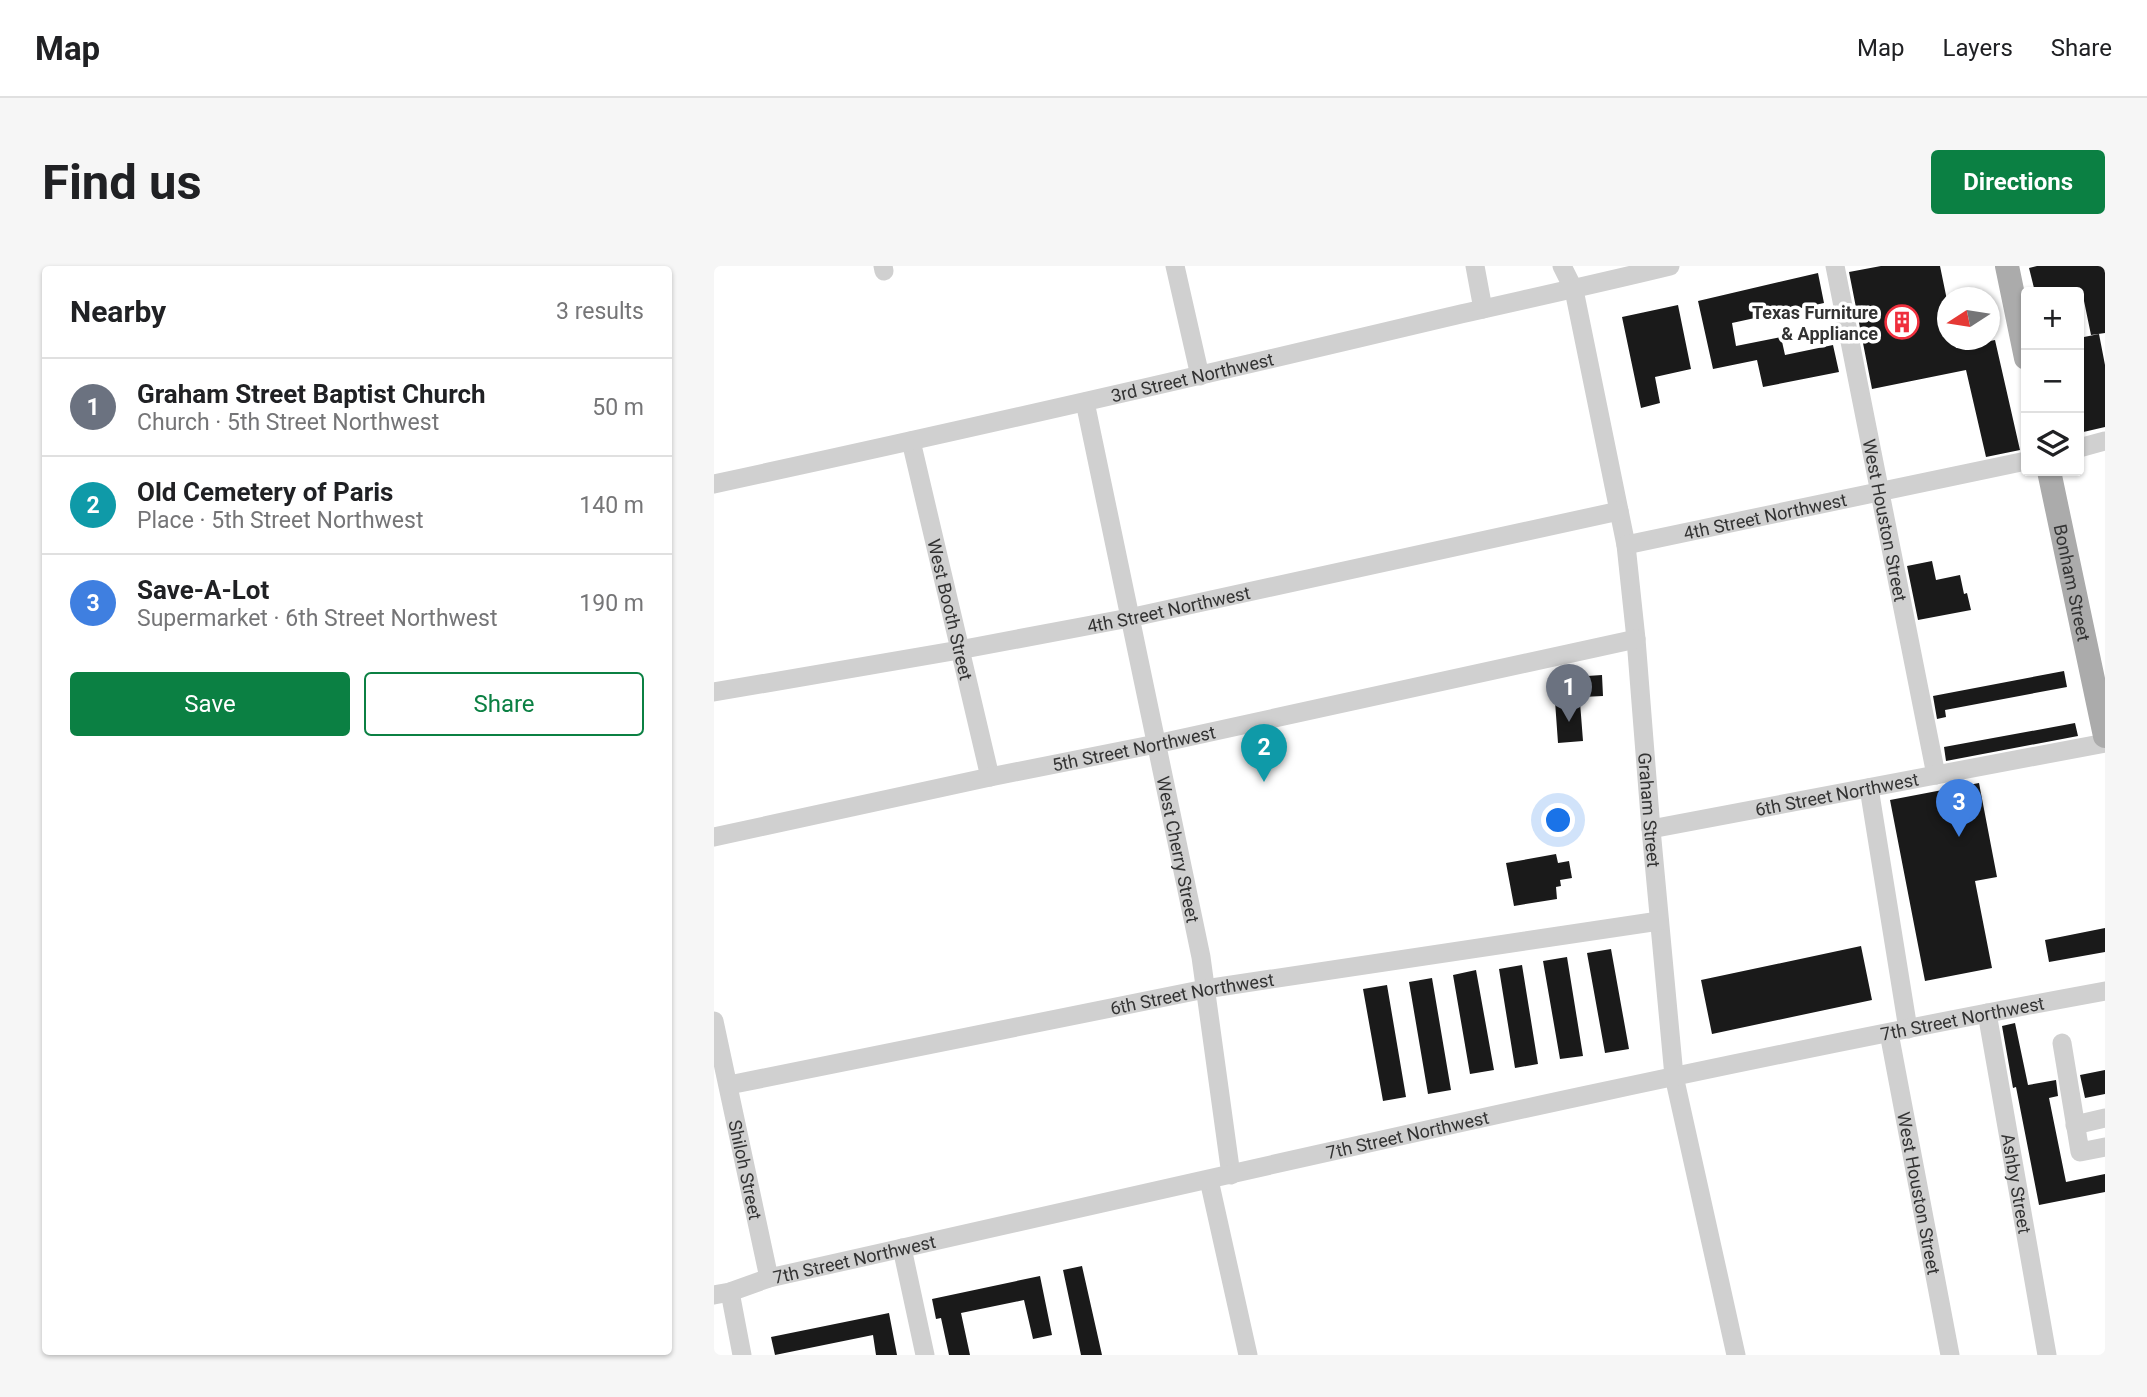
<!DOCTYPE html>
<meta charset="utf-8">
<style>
:root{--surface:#fff;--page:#f6f6f6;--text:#202124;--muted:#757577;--line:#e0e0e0;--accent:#0b8043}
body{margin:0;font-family:Roboto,sans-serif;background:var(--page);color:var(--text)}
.controls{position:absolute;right:21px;top:21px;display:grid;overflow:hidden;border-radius:7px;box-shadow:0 2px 5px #0004}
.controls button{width:63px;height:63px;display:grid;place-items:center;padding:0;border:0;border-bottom:2px solid var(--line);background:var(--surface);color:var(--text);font:35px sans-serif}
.compass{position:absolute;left:1223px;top:21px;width:63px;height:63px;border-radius:50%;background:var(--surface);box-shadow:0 2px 5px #0004;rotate:258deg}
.you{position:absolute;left:845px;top:555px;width:24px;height:24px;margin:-18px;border:5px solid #fff;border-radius:50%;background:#1a73e8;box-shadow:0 0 0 10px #1a73e833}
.badge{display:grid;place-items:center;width:46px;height:46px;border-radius:50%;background:var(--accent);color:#fff;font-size:23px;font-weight:700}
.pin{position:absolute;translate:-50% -58px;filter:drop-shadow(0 2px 4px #0008)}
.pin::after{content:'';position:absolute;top:37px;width:24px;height:21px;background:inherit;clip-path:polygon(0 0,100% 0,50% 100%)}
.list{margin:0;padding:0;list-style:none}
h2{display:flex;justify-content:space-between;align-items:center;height:91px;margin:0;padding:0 28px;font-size:30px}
h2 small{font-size:23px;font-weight:400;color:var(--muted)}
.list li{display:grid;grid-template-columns:46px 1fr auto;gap:21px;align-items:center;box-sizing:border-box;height:98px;padding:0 28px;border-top:2px solid var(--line)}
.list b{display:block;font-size:26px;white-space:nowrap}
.list p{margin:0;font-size:23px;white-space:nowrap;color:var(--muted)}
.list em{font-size:23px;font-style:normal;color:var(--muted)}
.actions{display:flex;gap:14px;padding:21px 28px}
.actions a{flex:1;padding:16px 0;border:2px solid var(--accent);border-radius:7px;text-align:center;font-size:24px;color:var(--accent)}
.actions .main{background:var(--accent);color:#fff}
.icon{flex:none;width:38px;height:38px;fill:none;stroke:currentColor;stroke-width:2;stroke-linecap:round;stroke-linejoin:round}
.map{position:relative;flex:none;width:1391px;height:1089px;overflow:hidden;border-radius:7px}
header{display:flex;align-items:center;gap:42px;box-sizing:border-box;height:98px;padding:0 35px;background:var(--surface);border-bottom:2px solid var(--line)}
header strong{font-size:33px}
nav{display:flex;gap:38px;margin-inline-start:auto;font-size:24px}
.intro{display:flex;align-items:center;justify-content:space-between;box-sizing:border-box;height:168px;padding:0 42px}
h1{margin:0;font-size:49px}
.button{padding:18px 32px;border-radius:7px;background:var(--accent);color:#fff;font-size:24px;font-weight:700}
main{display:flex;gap:42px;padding:0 42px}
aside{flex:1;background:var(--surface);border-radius:7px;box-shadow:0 2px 5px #0004}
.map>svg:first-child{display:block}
.building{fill:#1a1a1a}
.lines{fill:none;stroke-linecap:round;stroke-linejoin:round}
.minor{stroke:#d0d0d0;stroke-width:19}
.major{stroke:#ababab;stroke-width:24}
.labels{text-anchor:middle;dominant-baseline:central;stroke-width:7;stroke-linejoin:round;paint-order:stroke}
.poi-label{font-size:18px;font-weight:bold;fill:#333;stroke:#fff;text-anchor:end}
.street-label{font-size:18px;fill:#333;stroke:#fff}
</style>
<header>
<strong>Map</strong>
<nav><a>Map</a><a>Layers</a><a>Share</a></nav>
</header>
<div class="intro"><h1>Find us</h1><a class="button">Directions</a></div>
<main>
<aside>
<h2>Nearby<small>3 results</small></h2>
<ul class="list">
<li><span class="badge" style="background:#6b7280">1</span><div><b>Graham Street Baptist Church</b><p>Church · 5th Street Northwest</p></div><em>50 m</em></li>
<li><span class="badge" style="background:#0f9aa8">2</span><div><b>Old Cemetery of Paris</b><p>Place · 5th Street Northwest</p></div><em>140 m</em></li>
<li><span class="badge" style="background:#3f7fe0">3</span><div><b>Save-A-Lot</b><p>Supermarket · 6th Street Northwest</p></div><em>190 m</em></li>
</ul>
<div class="actions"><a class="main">Save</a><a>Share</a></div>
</aside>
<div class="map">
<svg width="1391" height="1089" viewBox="0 0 1391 1089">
<rect width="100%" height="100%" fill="#fff"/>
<path class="building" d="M1167 0H1226L1234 39V74H1240L1242 82 1281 74 1306 184 1272 191 1252 104 1158 123 1135 6Z
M1323 0H1391V67L1377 69 1370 35 1365 36V26H1321L1315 2Z
M1104 7 1110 37 1018 57 1022 80 1067 71 1071 89 1119 79 1125 106 1049 121 1043 94 999 103 984 35Z
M964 39 977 103 941 111 946 137 927 142 908 51Z
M1385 68 1391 99V161L1365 167V141L1369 140 1365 122V72Z
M1218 295 1222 314 1246 309 1250 328 1253 327 1257 344 1204 354 1193 300Z
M1350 405 1353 421 1231 444 1232 451 1223 453 1219 430Z
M888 409 889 430 868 431V436H866L869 475 844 477 841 435H838L837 420 844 419 843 412Z
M1361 457 1364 470 1232 495 1230 481Z
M1265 517 1283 611 1261 615 1278 702 1211 715 1176 534Z
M842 588 844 597 855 595 858 612 846 614 847 620 842 621 843 633 800 640 792 597Z
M1391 662V686L1335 696 1331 674Z
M1147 680 1158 734 998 768 987 714Z
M897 683 915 783 891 787 873 687Z
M853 691 869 790 846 793 829 695Z
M808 699 824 798 801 802 785 703Z
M762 704 780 804 756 808 739 709Z
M718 712 737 824 714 828 695 716Z
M673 719 692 831 669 835 649 723Z
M1301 757 1314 819 1342 814 1344 830 1335 832 1352 916 1391 908V926L1325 939 1302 821 1299 822 1288 760Z
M1391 804V828L1371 832 1366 809Z
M368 1000 388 1089H367L349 1004Z
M326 1010 338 1069 319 1073 310 1034 247 1047 256 1089H235L227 1052 222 1053 218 1033Z
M175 1047 183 1089H162L159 1069 61 1089 57 1071Z"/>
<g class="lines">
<g class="minor">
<path d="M169 0 170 5"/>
<path d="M461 0 486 110"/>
<path d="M761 0 769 43"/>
<path id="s1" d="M848 0 860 24 912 279 922 373 937 563 960 810 1022 1089"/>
<path id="s2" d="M1121 0 1222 509"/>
<path id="s3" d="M371 136 487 691 517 909"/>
<path id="s4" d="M197 175 276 511"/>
<path d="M1365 182 1391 175"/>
<path id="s5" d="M0 218C245 165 490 109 734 51 808 34 882 18 956 0"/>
<path id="s6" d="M912 279 1312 195"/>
<path id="s7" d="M0 426 245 384 415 352 905 245"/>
<path d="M1155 522 1194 763"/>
<path id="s8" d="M937 563 1391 477"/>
<path id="s9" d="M0 571 276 511 442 478 922 373"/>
<path id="s10" d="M1273 747 1333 1089"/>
<path id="s11" d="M0 755 55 1012"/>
<path id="s12" d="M1175 767 1236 1089"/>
<path d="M1348 777 1366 886 1391 881"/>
<path id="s13" d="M15 819 491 723 945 655"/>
<path d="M1361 859 1391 852"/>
<path d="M495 914 534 1089"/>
<path d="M188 982 211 1089"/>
<path d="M16 1026 28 1089"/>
<path id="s14" d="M0 1029 16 1026 55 1012C499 913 943 807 1391 725"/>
</g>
<g class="major">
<path d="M1293 0 1312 92"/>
<path id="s15" d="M1335 205 1391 470"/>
</g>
</g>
<defs>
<symbol id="building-ring" viewBox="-11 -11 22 22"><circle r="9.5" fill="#fff" stroke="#ef2f3d" stroke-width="1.5"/><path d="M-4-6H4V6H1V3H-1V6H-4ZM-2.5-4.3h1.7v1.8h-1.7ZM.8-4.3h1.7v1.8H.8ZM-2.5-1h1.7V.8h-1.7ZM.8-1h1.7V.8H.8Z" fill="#ef2f3d"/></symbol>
</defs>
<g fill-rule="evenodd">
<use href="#building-ring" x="1169" y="37" width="38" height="38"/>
</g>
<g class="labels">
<g class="poi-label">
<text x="1164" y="46">Texas Furniture<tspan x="1164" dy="21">&amp; Appliance</tspan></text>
</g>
<g class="street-label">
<text stroke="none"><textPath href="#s5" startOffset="490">3rd Street Northwest</textPath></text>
<text stroke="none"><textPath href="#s6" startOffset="142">4th Street Northwest</textPath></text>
<text stroke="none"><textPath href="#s2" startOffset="259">West Houston Street</textPath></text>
<text stroke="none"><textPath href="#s15" startOffset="114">Bonham Street</textPath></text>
<text stroke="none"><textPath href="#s7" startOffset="462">4th Street Northwest</textPath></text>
<text stroke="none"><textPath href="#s4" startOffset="173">West Booth Street</textPath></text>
<text stroke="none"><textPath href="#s9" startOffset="429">5th Street Northwest</textPath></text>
<text stroke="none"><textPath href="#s8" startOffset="189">6th Street Northwest</textPath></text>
<text stroke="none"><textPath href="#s1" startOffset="553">Graham Street</textPath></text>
<text stroke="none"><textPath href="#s3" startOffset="457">West Cherry Street</textPath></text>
<text stroke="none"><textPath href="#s13" startOffset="472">6th Street Northwest</textPath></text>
<text stroke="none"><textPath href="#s14" startOffset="1279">7th Street Northwest</textPath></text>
<text stroke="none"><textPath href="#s14" startOffset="712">7th Street Northwest</textPath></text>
<text stroke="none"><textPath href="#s11" startOffset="152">Shiloh Street</textPath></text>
<text stroke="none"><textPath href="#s10" startOffset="173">Ashby Street</textPath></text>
<text stroke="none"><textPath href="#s12" startOffset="163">West Houston Street</textPath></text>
<text stroke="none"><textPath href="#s14" startOffset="145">7th Street Northwest</textPath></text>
</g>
</g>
</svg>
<div class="controls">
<button>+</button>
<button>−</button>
<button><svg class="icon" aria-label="layers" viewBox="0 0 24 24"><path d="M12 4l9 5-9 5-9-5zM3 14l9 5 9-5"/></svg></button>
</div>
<svg class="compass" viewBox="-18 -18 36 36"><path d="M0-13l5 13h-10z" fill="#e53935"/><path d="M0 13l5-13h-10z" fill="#757577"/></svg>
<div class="you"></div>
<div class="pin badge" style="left:855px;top:456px;background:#6b7280">1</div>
<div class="pin badge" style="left:550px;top:516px;background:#0f9aa8">2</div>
<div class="pin badge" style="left:1245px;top:571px;background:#3f7fe0">3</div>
</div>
</main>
